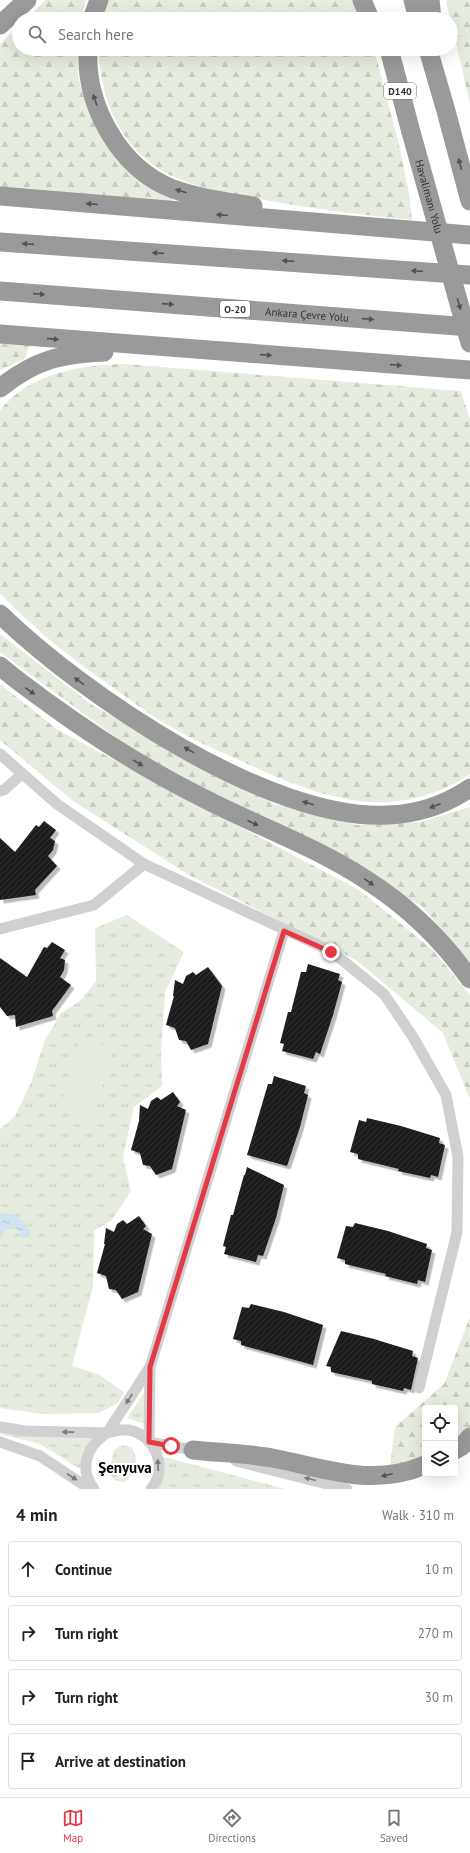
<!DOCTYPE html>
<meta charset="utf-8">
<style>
:root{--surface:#fff;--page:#f2f2f2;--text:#202124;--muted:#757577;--line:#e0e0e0;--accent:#e63946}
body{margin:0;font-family:"PT Sans",sans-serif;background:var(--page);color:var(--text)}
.controls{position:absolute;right:12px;bottom:12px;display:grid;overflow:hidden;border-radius:4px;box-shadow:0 4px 16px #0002}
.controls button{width:36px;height:36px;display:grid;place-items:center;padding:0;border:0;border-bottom:1px solid var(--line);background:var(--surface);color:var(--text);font:20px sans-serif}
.stop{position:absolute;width:12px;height:12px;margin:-9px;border:3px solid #e63946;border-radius:50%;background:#fff}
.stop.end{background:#e63946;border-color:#fff;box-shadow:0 1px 4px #0008}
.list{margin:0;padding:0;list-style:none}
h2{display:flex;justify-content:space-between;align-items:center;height:52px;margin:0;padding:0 16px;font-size:17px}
h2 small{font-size:13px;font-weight:400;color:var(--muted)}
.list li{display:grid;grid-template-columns:26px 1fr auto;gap:12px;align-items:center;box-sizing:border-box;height:56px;margin:0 8px 8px;padding:0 8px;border:1px solid var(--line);border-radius:4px}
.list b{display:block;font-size:15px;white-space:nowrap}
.list em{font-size:13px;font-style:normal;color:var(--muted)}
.icon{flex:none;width:22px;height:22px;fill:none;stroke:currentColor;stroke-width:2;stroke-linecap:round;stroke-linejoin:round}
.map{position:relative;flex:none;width:470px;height:1489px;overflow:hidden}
.search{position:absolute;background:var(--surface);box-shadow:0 4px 16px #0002;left:12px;right:12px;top:12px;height:44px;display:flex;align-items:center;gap:10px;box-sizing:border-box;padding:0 14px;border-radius:22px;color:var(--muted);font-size:15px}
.sheet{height:308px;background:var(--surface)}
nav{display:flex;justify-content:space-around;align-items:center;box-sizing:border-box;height:56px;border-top:1px solid var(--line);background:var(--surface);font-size:11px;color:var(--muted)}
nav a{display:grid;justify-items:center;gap:2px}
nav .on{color:var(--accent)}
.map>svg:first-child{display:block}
.grass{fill:url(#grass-tufts)}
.forest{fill:url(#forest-firs)}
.pitch{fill:#e6ecdf}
.water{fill:url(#water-ripples)}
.building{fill:url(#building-hatch);filter:url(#shadow)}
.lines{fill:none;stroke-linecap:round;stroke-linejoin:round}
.street{stroke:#d0d0d0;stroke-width:11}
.highway{stroke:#9a9a9a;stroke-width:19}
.highway-bridge{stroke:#9a9a9a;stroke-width:19}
.oneway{fill:#525252}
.oneway2{fill:#7a7a7a}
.route{stroke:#e63946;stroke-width:5}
.labels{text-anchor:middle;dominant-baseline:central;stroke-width:4;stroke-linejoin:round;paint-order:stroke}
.shield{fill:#fff;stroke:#707070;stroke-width:1}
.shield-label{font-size:10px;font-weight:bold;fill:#333}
.street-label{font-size:11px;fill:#333;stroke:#fff}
.district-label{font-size:15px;font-weight:bold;fill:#000;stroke:#fff}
</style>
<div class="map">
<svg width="470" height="1489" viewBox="0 0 470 1489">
<defs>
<pattern id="grass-tufts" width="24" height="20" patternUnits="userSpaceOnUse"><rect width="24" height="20" fill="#e6ecdf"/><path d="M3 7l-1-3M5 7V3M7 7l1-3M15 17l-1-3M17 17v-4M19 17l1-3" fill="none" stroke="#c6cbc0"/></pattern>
<pattern id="forest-firs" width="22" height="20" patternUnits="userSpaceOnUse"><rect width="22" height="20" fill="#e6ecdf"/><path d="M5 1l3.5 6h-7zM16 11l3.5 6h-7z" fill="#c6cbc0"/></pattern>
<pattern id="water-ripples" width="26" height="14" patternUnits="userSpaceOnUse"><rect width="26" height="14" fill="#cfe2ee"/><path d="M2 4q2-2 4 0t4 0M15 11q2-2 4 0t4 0" fill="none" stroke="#b2c2cd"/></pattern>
<pattern id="building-hatch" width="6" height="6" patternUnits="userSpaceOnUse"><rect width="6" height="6" fill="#1a1a1a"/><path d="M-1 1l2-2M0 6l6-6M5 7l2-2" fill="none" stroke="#333"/></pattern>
<filter id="shadow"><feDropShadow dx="3.5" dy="3.5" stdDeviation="0" flood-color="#0004"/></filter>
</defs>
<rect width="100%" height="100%" fill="#fff"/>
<path class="grass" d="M127 915 184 952 165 992 161 1051 162 1086 134 1107 123 1157 131 1191 112 1220 94 1231 93 1286 72 1366 98 1374 124 1392 118 1403 99 1413 42 1414 0 1408V1129L15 1116 32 1080 45 1040 61 1013 80 1001 96 981 95 928Z
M144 1393 145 1424 127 1418Z
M0 1431 92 1438 86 1448 80 1469 40 1444 0 1434Z
M122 1445 131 1447C140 1457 136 1478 123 1482L114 1480 109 1472 114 1450Z
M160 1456 285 1489H152Z"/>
<path class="forest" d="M46 0H86L81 19H26Z
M109 0H356L364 19H102Z
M446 0H470V104Z
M19 26V49H77L78 75 81 89 94 120 173 194 171 206 0 190V44Z
M98 49H374L400 149 409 194 412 220C362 215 314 209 265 200 235 194 203 190 174 177 121 153 102 103 98 49Z
M0 341 29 344 25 359 0 370Z
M124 364 461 391 470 420V774C439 796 396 806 358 801 316 795 279 779 241 761 217 750 191 739 168 725 153 717 139 706 125 696 80 665 37 633 0 593V410C31 373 79 365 124 364Z
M0 634 92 705 274 804 357 825 420 822 470 807V964L423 907 276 825 140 755 0 652Z
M0 684 58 730 359 890 433 950 470 995V1099L443 1033 356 960 189 875 73 801 0 740Z
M470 1317V1427L455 1437V1408H425V1457L390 1466 395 1427 444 1384Z"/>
<path class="pitch" d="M79 1039 113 1048 93 1122 60 1112Z"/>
<path class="water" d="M0 1213C15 1214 23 1219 31 1232L29 1236 23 1238 17 1229C7 1227 5 1230 0 1238Z"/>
<path class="building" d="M44 821 56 830 50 838 55 841 53 850 48 856 57 866 35 890 36 895 0 900V838L15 852 36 825 39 827Z
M52 942 65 950 60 958 65 960 64 970 60 977 71 985 52 1011 53 1016 16 1027 15 1015 7 1016 0 1007V958L27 977 44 947 47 948Z
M308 964 340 974 338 980 342 982 333 1015 320 1054 316 1052 313 1059 282 1051 284 1044 280 1043 288 1012H291L301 972H306Z
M208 967 222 986 208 1044 191 1050 186 1041 179 1040 175 1028 166 1025 174 996H173L175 980 183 984 186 976 193 972 196 975Z
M274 1076 306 1086 304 1093 308 1095 300 1127 287 1166 247 1155 268 1084H272Z
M173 1092 180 1102 177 1106 186 1110 172 1169 156 1175 150 1166 143 1165 140 1153 131 1150 139 1121 140 1105 148 1109 151 1101 157 1097 161 1100Z
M367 1118 401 1126 440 1138 439 1143 445 1145 438 1177 431 1175 430 1178 398 1171 399 1169 358 1159V1154L350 1152 359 1120 366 1122Z
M247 1167 284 1185 276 1218 263 1256 258 1255 256 1262 224 1254 226 1247 223 1246 231 1215H233L244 1175H245Z
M139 1216 146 1226 143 1229 152 1234 138 1292 122 1299 116 1290 109 1289 106 1276 97 1273 105 1244H104L106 1228 114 1232 117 1224 123 1220 127 1224Z
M355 1223 388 1231 427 1244 426 1248 432 1250 425 1282 418 1280 417 1284 385 1276 386 1274 345 1264V1260L337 1258 346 1226 353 1227Z
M251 1304 284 1312 323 1325 313 1365 241 1345V1341L233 1339 242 1307 249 1308Z
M341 1331 374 1339 413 1351 412 1356 418 1358 411 1390 404 1388 403 1391 372 1384V1381L331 1372V1367L326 1366Z"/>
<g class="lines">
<path class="street" d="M0 754 57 804 144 864 331 951 384 994 413 1037 446 1095 458 1157 457 1232 419 1388
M0 791 4 790 22 774
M0 929 94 905 144 864
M0 1427 25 1431 107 1433C114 1431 121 1429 129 1430 155 1435 169 1469 151 1489
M0 1442 40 1456 90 1489
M149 1442 198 1451
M149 1442 150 1367
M236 1461 347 1489
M94 1489C78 1468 87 1446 107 1433L150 1367 284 931"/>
<g class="highway">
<path d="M362 0 370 19"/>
<path d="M413 0 418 19"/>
<path d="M430 0 432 19"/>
<path d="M92 19 99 0"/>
<path d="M0 25 27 0"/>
<path d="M88 49C85 105 119 168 173 189 198 198 226 202 253 206"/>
<path d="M389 49 411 132"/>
<path d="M428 49 446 111 470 201"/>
<path d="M0 196 470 235"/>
<path d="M0 242 470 275"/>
<path id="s1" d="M0 291 470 327"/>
<path d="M0 334 470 370"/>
<path d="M0 388C35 360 60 354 104 352"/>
<path d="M0 614C82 694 270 822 388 815 417 814 445 805 470 788"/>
<path d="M0 666C16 680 33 692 51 705 99 740 149 771 203 798 257 826 317 847 368 881 407 906 443 941 470 979"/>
<path d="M193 1450C219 1453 246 1453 272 1458 326 1468 371 1488 425 1465"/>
<path d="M455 1450 462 1446 470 1437"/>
</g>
<path class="highway-bridge" id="s2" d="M411 132 470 343"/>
</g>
<defs><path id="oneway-solid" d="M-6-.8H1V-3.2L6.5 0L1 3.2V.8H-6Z"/></defs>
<g class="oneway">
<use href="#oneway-solid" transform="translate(95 100) rotate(-109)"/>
<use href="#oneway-solid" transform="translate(460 164) rotate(-105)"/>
<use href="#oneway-solid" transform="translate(181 191) rotate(-164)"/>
<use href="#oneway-solid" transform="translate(92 204) rotate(-175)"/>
<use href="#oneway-solid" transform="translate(222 215) rotate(-175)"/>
<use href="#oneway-solid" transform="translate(28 244) rotate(-176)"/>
<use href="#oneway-solid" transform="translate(158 253) rotate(-176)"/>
<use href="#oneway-solid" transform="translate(288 261) rotate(-176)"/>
<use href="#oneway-solid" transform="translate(417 271) rotate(-176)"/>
<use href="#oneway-solid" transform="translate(39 294) rotate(4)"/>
<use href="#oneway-solid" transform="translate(168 304) rotate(4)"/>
<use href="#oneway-solid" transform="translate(459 304) rotate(74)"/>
<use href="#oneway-solid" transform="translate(368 319) rotate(4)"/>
<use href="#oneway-solid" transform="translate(53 339) rotate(5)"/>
<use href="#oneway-solid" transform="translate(266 355) rotate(4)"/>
<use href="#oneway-solid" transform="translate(396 365) rotate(4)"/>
<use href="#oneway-solid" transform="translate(79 681) rotate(-144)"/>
<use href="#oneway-solid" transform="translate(30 691) rotate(35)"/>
<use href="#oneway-solid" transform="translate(189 750) rotate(-151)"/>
<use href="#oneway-solid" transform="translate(138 763) rotate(31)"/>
<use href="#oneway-solid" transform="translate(308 803) rotate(-164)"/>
<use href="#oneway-solid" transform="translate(435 806) rotate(159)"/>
<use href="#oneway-solid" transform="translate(253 823) rotate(25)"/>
<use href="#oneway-solid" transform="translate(369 882) rotate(35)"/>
<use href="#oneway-solid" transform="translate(387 1475) rotate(166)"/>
</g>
<g class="oneway2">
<use href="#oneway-solid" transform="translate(129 1399) rotate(123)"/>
<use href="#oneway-solid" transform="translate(68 1432) rotate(-179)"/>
<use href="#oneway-solid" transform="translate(158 1465) rotate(-93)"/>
<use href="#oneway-solid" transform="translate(72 1477) rotate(33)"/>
<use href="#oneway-solid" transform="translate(310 1479) rotate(-166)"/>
</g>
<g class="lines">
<path class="route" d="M171 1446 149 1442 150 1367 284 931 331 952"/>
</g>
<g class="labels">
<g class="shield">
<rect x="384" y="83" width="32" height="16" rx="3"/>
<rect x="220" y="301" width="30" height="16" rx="3"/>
</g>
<g class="shield-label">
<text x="400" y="91">D140</text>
<text x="235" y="309">O-20</text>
</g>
<g class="street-label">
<text stroke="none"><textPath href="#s2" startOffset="67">Havalimanı Yolu</textPath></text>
<text stroke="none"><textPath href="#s1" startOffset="308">Ankara Çevre Yolu</textPath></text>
</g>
<g class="district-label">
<text x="125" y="1467">Şenyuva</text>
</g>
</g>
</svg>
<div class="controls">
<button><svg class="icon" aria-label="locate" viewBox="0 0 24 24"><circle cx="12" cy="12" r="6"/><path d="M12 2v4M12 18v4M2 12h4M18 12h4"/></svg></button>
<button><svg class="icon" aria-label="layers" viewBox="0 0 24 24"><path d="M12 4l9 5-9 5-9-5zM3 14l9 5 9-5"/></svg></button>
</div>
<div class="stop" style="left:171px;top:1446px"></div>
<div class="stop end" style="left:331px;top:952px"></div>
<div class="search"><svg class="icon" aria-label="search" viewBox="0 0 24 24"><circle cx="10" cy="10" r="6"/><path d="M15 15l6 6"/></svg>Search here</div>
</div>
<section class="sheet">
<h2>4 min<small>Walk · 310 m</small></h2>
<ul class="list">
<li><svg class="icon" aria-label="ahead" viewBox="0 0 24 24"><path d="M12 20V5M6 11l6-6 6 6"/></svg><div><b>Continue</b></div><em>10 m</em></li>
<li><svg class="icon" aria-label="right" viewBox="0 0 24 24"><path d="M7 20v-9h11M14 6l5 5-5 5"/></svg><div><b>Turn right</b></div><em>270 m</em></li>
<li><svg class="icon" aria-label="right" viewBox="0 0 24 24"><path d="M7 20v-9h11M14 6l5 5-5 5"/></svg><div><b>Turn right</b></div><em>30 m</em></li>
<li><svg class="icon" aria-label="arrive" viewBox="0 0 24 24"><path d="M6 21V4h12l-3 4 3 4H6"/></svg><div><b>Arrive at destination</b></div></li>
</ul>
</section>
<nav>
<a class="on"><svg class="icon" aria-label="map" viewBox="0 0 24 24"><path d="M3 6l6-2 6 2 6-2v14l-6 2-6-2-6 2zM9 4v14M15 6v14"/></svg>Map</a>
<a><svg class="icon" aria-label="directions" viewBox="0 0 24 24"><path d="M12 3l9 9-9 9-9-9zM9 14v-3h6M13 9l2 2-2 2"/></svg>Directions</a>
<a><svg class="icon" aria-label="saved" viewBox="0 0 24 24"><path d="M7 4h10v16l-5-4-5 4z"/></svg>Saved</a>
</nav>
